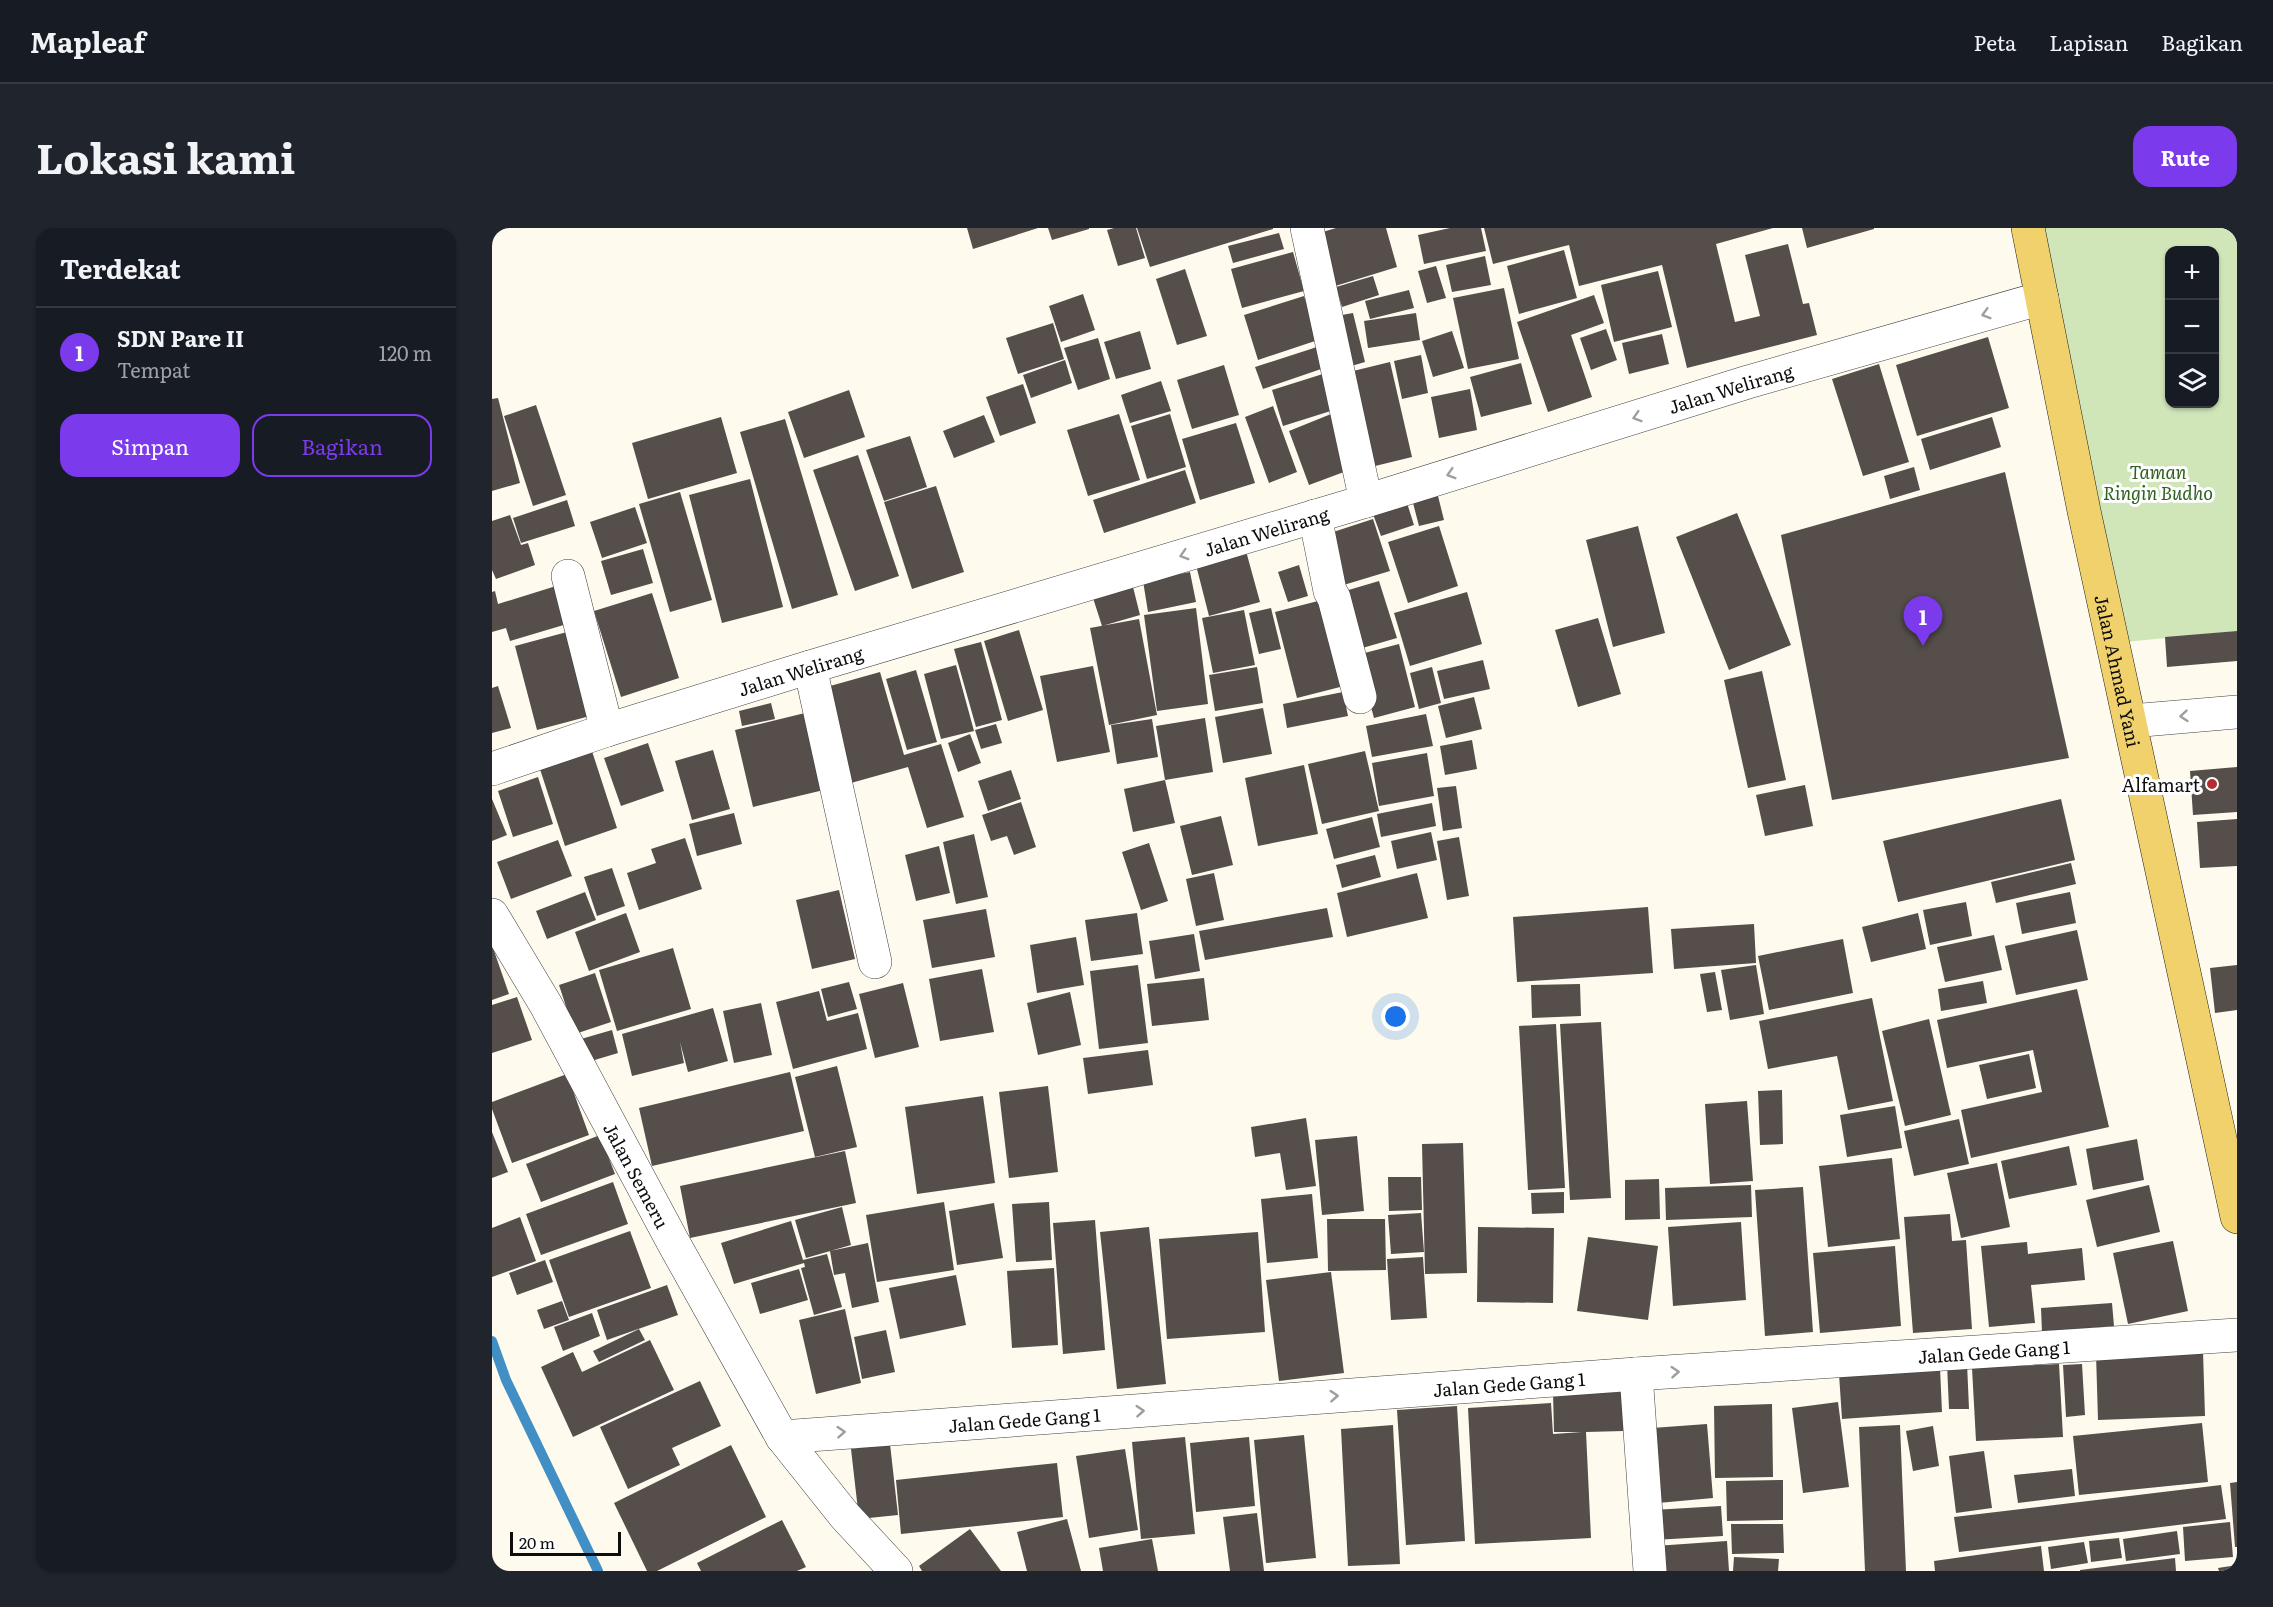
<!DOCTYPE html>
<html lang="id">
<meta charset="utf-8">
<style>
:root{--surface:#171b24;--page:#20242c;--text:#f1f3f6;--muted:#9ea1a6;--line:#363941;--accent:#7c3aed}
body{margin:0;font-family:Literata,serif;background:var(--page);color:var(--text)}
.controls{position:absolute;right:18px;top:18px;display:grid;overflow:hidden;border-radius:12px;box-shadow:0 2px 4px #0004}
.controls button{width:54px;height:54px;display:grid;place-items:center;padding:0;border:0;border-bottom:2px solid var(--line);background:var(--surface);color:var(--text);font:30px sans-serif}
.scale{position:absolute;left:18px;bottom:15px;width:111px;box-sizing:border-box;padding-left:6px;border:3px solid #0d0d0d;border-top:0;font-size:16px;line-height:21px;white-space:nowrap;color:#0d0d0d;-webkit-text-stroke:4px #fff;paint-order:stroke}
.you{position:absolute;left:904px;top:789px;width:21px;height:21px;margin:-15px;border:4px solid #fff;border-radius:50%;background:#1a73e8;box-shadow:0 0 0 9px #1a73e833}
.badge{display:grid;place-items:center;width:39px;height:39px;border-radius:50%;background:var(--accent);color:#fff;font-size:20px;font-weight:700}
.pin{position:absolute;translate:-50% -50px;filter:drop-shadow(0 2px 3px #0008)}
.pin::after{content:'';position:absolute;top:32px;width:21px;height:18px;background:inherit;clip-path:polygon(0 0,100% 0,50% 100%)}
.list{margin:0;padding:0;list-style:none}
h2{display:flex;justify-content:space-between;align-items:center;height:78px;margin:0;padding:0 24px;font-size:26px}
h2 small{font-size:20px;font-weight:400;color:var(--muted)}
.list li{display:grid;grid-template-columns:39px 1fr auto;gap:18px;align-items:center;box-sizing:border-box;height:90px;padding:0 24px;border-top:2px solid var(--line)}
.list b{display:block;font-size:22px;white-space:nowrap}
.list p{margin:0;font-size:20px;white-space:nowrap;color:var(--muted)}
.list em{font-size:20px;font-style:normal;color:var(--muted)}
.actions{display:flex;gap:12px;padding:18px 24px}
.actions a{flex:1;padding:14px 0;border:2px solid var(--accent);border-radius:18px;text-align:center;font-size:21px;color:var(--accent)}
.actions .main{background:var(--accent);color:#fff}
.icon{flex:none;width:33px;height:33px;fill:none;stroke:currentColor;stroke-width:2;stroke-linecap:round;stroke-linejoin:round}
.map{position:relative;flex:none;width:1745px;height:1343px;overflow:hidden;border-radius:18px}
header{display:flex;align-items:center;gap:36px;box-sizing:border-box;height:84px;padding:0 30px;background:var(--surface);border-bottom:2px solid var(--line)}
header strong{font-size:28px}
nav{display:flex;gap:33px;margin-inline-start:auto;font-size:21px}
.intro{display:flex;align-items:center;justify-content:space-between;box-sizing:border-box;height:144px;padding:0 36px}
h1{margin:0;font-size:42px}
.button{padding:15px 27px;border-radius:18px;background:var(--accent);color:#fff;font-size:21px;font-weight:700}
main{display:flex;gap:36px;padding:0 36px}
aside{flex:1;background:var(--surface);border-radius:18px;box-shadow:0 2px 4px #0004}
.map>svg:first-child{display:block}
.green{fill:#d0e6b9;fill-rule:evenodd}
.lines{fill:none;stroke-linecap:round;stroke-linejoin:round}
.stream{stroke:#418fc5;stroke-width:10}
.building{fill:#554e4a}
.minor-casing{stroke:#404040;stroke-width:34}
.major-casing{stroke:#1e1e1e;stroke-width:34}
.minor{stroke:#fff;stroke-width:33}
.major{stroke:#f0d16b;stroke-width:33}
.oneway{stroke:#9e9e9e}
.poi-dot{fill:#b52d32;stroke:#fff;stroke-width:2}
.labels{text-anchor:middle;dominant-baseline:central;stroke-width:6;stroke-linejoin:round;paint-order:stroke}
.street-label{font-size:18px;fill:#0d0d0d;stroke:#fff}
.park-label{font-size:18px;font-style:italic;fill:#2e6121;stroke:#fff}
.poi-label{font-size:18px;fill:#0d0d0d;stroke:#fff;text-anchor:end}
</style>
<header>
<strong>Mapleaf</strong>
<nav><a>Peta</a><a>Lapisan</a><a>Bagikan</a></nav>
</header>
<div class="intro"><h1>Lokasi kami</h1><a class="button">Rute</a></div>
<main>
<aside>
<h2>Terdekat<small></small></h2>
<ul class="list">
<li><span class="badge">1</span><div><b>SDN Pare II</b><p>Tempat</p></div><em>120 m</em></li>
</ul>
<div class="actions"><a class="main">Simpan</a><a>Bagikan</a></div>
</aside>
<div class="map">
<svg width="1745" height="1343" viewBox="0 0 1745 1343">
<rect width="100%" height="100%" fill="#fefbee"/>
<path class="green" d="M1536 0H1745V403L1623 415ZM1678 22H1722V176H1678Z"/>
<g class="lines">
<path class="stream" d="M0 1113 14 1152 106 1343"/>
</g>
<path class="building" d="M475 0H546L481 21Z
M556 0H597V1L560 12Z
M622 0H644L653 30 626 38 615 2Z
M645 0H781V1L658 39Z
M844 0H894L905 39 840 59 824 6Z
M958 0H989L994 23 932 36 926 7Z
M992 0H1281L1224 16 1243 94 1268 88 1253 27 1296 16 1311 76 1317 75 1325 107 1195 140 1170 37 1087 58 1077 17 1001 36Z
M1310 0H1382V1L1315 20Z
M787 5 792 21 741 35 736 18Z
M1072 22 1085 70 1027 86 1015 38Z
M801 24 812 63 750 80 739 41Z
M993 28 999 57 960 64 954 37Z
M944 38 954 70 935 75 926 43Z
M693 41 715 108 685 117 664 51Z
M1166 43 1180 99 1122 114 1109 57Z
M881 48 887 67 850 79 844 59Z
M1012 60 1027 131 976 141 961 70Z
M917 62 922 80 878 91 873 73Z
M591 66 603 102 569 114 557 78Z
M1102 67 1112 95 1079 107 1100 169 1056 184 1025 94Z
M812 68 826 112 766 132 752 87Z
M861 85 873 134 856 139 844 88Z
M924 85 928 112 876 120 872 93Z
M561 95 572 131 526 146 514 110Z
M1114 101 1125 132 1099 142 1088 110Z
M648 103 659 141 624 151 612 114Z
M960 103 972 140 941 149 930 113Z
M1170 106 1177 136 1137 146 1130 115Z
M1496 109 1517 180 1425 208 1404 137Z
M606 110 618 151 586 162 572 120Z
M828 118 835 139 771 161 763 139Z
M929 127 936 165 910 171 902 133Z
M573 132 580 155 539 170 531 147Z
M898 134 920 229 879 239 857 144Z
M1029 135 1040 176 989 189 978 149Z
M1387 136 1417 234 1371 248 1340 151Z
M732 137 747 187 700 201 685 152Z
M834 145 845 181 791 198 780 162Z
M669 153 679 183 638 195 629 167Z
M531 156 544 195 508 208 494 169Z
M978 161 985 202 947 210 939 169Z
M357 162 373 209 312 230 296 184Z
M6 170 28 255 0 263V171Z
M44 177 74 267 41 278 12 188Z
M781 178 805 244 777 255 753 189Z
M627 186 648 252 596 268 575 202Z
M678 186 694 239 655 251 639 198Z
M839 186 860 241 817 257 797 203Z
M492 187 503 214 462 230 451 203Z
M229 189 245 245 156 271 140 215Z
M1500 189 1509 219 1438 242 1429 211Z
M293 191 346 367 300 381 248 204Z
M744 195 763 255 708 272 690 211Z
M418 208 435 259 392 273 374 222Z
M366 227 407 348 363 363 321 242Z
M1422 239 1428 262 1398 271 1392 248Z
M693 242 704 275 612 305 601 272Z
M1513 244 1577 530 1340 572 1289 307Z
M258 251 291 379 230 395 197 267Z
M444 258 472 344 420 361 392 274Z
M188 264 220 372 178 384 147 276Z
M946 268 952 292 927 298 921 275Z
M75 272 83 298 29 315 21 290Z
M915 275 922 297 889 308 881 286Z
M143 279 155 315 110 330 98 294Z
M1245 285 1299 417 1237 442 1184 309Z
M18 287 29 317 36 315 43 337 4 351 0 342V293Z
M881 291 898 343 845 359 829 308Z
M947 298 966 358 916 375 896 314Z
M1146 298 1173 405 1121 419 1094 312Z
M151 321 161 355 119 367 109 333Z
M754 323 768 374 717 388 704 337Z
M807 337 816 368 796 374 786 344Z
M698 344 704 374 656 384 651 353Z
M887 353 905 410 860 423 843 366Z
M64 358 75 396 18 413 14 400 0 404V364L3 363 6 376Z
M641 359 648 387 610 398 601 370Z
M975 364 990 416 918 438 902 385Z
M160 365 187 450 129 469 102 383Z
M830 372 852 458 805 470 783 384Z
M704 380 716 476 665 483 652 387Z
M779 380 789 421 767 426 757 385Z
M752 382 763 437 721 445 710 390Z
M1106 390 1129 466 1086 479 1063 402Z
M647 391 665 487 617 497 598 400Z
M527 402 551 482 516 493 492 413Z
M1745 403V433L1675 439 1673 409Z
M75 404 98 488 45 502 23 418Z
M489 414 510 492 484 499 462 421Z
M907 416 923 479 882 490 865 427Z
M991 432 998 461 952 471 945 443Z
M464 437 482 503 449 511 432 446Z
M601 438 618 524 565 534 548 448Z
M765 439 771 475 723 483 717 447Z
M940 439 949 475 927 481 918 445Z
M424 442 445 514 415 522 394 451Z
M1270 443 1294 552 1256 560 1232 452Z
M388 444 412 527 449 516 472 589 435 600 416 539 359 555 331 460Z
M6 458 19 500 0 505V460Z
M851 464 856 488 795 500 791 476Z
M982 469 990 501 954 510 946 478Z
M279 475 283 491 250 498 247 483Z
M771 480 780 526 731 535 723 489Z
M317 484 336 561 261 579 243 502Z
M934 486 941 518 880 529 874 498Z
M713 490 721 544 673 552 664 498Z
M660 491 666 529 625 536 619 497Z
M504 496 510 515 489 521 483 502Z
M478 506 489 535 466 544 456 515Z
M980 512 985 541 953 547 948 518Z
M156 515 172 563 129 578 112 530Z
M98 517 125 600 73 618 46 535Z
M221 522 238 581 200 592 183 533Z
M873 523 887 583 830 596 816 536Z
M935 525 942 568 887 578 880 535Z
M812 537 826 606 766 618 753 550Z
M1745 539V584L1701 587 1698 543Z
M519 542 529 571 496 583 486 553Z
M46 549 61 596 21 609 6 563Z
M673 552 683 595 641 604 632 561Z
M1313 557 1321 598 1273 608 1264 567Z
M964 558 970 600 951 603 945 560Z
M0 571 15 607 0 613Z
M1569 571 1583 632 1406 674 1391 613Z
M529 574 544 619 522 627 515 608 499 613 490 587Z
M940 575 944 598 889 609 885 586Z
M242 585 250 616 205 628 197 596Z
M729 588 741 637 700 647 688 598Z
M880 589 888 619 842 631 834 601Z
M1745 591V638L1708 640 1705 594Z
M939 604 945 632 905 641 899 613Z
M482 606 496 669 464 676 451 614Z
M967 609 977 668 955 672 945 613Z
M193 610 210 661 147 682 135 645 164 635 159 621Z
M66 612 80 648 19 671 5 634Z
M657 615 676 673 649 682 630 624Z
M447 618 458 665 424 673 413 627Z
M883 627 889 649 850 660 844 637Z
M1579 635 1584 656 1504 675 1499 654Z
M120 640 133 678 105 688 92 649Z
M722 645 732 692 704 698 694 651Z
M925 645 936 690 855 709 845 665Z
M347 662 363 731 320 741 304 672Z
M93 664 104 692 55 711 44 683Z
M1578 664 1584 695 1530 706 1524 675Z
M1474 674 1480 708 1438 717 1431 682Z
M1156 679 1161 745 1025 754 1021 689Z
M835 680 841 709 713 732 707 703Z
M494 681 503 729 440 740 431 692Z
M134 685 148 724 97 743 83 704Z
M645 685 651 726 599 733 593 692Z
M1426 685 1434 721 1379 734 1370 699Z
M1262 696 1264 735 1182 741 1179 701Z
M1585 702 1596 752 1524 767 1513 718Z
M702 706 708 743 663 751 657 713Z
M1502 707 1510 742 1453 754 1445 719Z
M584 709 592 757 545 765 538 717Z
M1351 711 1361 765 1277 782 1266 728Z
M0 717 17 766 0 772Z
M181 720 199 781 125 803 107 742Z
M646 737 656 815 607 821 598 743Z
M1264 737 1272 786 1238 792 1229 742Z
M1745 737V782L1723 785 1718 740Z
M490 741 502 804 448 813 437 751Z
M1223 744 1230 782 1215 784 1208 746Z
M103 745 119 794 83 806 67 757Z
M712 750 717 792 660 798 655 756Z
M1491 753 1495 775 1449 783 1446 761Z
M357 754 365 781 336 789 329 761Z
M411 755 427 819 383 830 367 766Z
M1088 756 1089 788 1040 790 1039 757Z
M1585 761 1617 899 1479 930 1469 882 1550 864 1541 822 1455 840 1445 792Z
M327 763 335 793 366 785 375 821 301 841 284 774Z
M578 764 589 817 546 827 535 775Z
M25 769 40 812 0 825V777Z
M1380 770 1401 873 1356 882 1345 828 1276 841 1267 793Z
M269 775 280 827 242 835 231 783Z
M221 780 236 833 196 844 188 814 192 835 140 848 130 806Z
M1437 791 1459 887 1413 898 1390 803Z
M1109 794 1119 970 1078 972 1068 796Z
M1064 796 1073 960 1036 962 1027 798Z
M120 802 126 825 96 834 89 811Z
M656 822 661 857 596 866 591 830Z
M1537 826 1544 860 1495 871 1487 837Z
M345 838 365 919 323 929 303 849Z
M298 844 312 903 160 938 147 880Z
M75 846 97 907 20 935 0 881V874Z
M556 858 566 944 517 950 507 864Z
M1290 862 1291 916 1268 917 1266 863Z
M491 868 503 955 425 966 413 879Z
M1255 873 1261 953 1218 956 1213 876Z
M1403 878 1410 920 1355 929 1348 887Z
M814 890 824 958 794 962 788 925 763 929 759 899Z
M1467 891 1477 936 1422 948 1412 903Z
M0 904 16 944 0 950Z
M108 907 123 946 49 974 34 936Z
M865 908 872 983 830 987 823 912Z
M1645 911 1652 952 1601 962 1594 921Z
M971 915 975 1045 933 1046 930 916Z
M1577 918 1585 957 1517 971 1509 933Z
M353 923 364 975 198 1010 188 958Z
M1400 930 1408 1011 1336 1019 1327 938Z
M1505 935 1518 999 1469 1010 1455 945Z
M896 949H929L930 982 897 983Z
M1167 951 1168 991 1133 992V952Z
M121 954 136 996 49 1027 34 986Z
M1259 957 1260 989 1174 992 1173 960Z
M1657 957 1668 1004 1605 1019 1594 972Z
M1311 959 1321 1104 1273 1108 1263 962Z
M1072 964V985L1040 986 1039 965Z
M820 966 826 1030 775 1035 769 971Z
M452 974 462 1042 385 1054 374 987Z
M557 974 560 1032 524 1034 520 976Z
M502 975 511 1030 465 1037 457 983Z
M350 979 359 1017 314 1030 303 992Z
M929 985 932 1024 899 1026 896 987Z
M1458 986 1460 1013 1474 1012 1480 1101 1421 1105 1412 989Z
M28 989 44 1033 0 1049V1000Z
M835 991H893L894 1042 836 1043Z
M603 992 613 1122 571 1126 561 995Z
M299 993 311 1032 335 1026 350 1079 322 1087 309 1040 313 1039 312 1035 242 1056 229 1015Z
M1249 994 1254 1072 1181 1078 1176 999Z
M657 999 674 1156 625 1161 608 1004Z
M986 999 1062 1000 1061 1075 985 1074Z
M138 1003 159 1060 77 1089 57 1032Z
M766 1004 773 1104 675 1111 667 1011Z
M1096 1009 1166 1018 1156 1092 1085 1083Z
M1681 1013 1696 1083 1636 1096 1621 1025Z
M1535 1014 1536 1026 1590 1020 1593 1052 1539 1057 1543 1095 1497 1099 1489 1018Z
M376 1015 387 1074 360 1080 353 1045 342 1047 338 1023Z
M1403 1018 1409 1098 1328 1105 1321 1025Z
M931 1029 935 1090 899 1092 895 1031Z
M53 1032 61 1054 25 1067 17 1045Z
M562 1040 566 1117 520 1120 515 1043Z
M307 1041 316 1072 268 1086 259 1055Z
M839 1044 852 1145 787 1153 774 1052Z
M464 1047 474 1097 408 1111 397 1060Z
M175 1057 186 1087 115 1112 105 1082Z
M70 1073 77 1092 52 1101 45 1082Z
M1620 1075 1622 1098 1550 1104 1549 1080Z
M353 1081 369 1155 324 1166 307 1092Z
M100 1085 108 1108 71 1123 62 1099Z
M147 1101 153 1112 107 1134 101 1123Z
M394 1102 403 1144 370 1151 362 1109Z
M158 1112 182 1162 81 1209 49 1139 81 1124 90 1144Z
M1711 1123 1713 1188 1606 1192 1604 1126Z
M1475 1135 1477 1181H1457L1455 1136Z
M1567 1136 1571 1209 1484 1213 1480 1140Z
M1590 1136 1593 1187 1574 1189 1571 1137Z
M1448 1140 1450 1184 1350 1191 1347 1146Z
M208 1153 229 1198 180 1220 188 1237 136 1261 108 1199Z
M1131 1164 1132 1203 1094 1204 1099 1310 983 1316 976 1180 1059 1175 1061 1206 1090 1204H1062L1061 1165Z
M1346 1174 1357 1259 1311 1265 1300 1180Z
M1280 1176 1281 1249 1223 1250 1222 1178Z
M965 1178 973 1313 914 1317 905 1182Z
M1710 1195 1716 1254 1587 1267 1581 1208Z
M1215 1196 1221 1270 1166 1275 1160 1200Z
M901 1197 908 1336 856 1338 849 1201Z
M1408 1197 1414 1343H1373L1367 1199Z
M1441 1198 1447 1238 1421 1243 1414 1203Z
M812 1207 824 1330 774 1335 762 1212Z
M693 1209 703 1306 649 1311 640 1214Z
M757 1209 763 1278 704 1284 698 1215Z
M398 1216 406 1287 367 1291 359 1221Z
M239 1217 274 1289 165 1343H155L122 1275Z
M633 1221 646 1302 597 1310 584 1228Z
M1492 1223 1500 1280 1464 1285 1457 1228Z
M565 1235 571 1289 409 1306 404 1252Z
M1580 1241 1583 1268 1526 1275 1522 1247Z
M1291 1252V1292L1235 1293 1234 1253Z
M1745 1254V1319H1743L1738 1255Z
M1729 1257 1734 1291 1467 1324 1462 1289Z
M1229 1278 1231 1308 1162 1312 1161 1282Z
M765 1285 772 1343H738L731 1289Z
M575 1291 589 1343H535L525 1304Z
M290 1292 314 1339 305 1343H209L205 1335Z
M1738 1294 1741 1329 1693 1333 1691 1299Z
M1239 1296H1291L1292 1325 1240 1326Z
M478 1301 509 1343H430L427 1338Z
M1685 1303 1688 1326 1634 1333 1631 1311Z
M1627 1310 1630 1330 1599 1334 1597 1313Z
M660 1311 666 1343H611L607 1320Z
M1235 1313 1237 1343H1164L1163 1318Z
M1592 1314 1596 1335 1559 1341 1556 1319Z
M1549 1318 1552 1343H1443L1442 1333Z
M1242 1329 1287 1331 1286 1343H1241Z
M1683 1330 1684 1343H1588V1342Z
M1745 1337V1343H1727L1726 1340Z"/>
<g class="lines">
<defs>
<g id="minor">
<path d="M815 0 874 273"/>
<path d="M823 288 838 363 842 370 868 469"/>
<path d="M76 348 115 502"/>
<path d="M318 439 383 734"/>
<path d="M1639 493 1745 484"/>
<path id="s1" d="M0 541 115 502 318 439 874 273 1256 154 1550 70"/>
<path id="s2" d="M0 687 54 777 181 1014 290 1209 353 1288 404 1343"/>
<path d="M1144 1146 1158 1343"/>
<path id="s3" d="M290 1209 1144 1146 1745 1107"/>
</g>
<g id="major">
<path id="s4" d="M1536 0 1592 283 1745 989"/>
</g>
</defs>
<use href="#minor" class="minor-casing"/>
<use href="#major" class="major-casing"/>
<use href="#minor" class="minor"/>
<use href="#major" class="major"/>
</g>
<defs><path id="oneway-chevron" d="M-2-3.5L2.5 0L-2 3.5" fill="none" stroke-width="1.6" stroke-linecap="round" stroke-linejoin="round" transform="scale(1.5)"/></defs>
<g class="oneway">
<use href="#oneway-chevron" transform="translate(1494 86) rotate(164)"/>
<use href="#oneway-chevron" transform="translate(1145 189) rotate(163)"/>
<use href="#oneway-chevron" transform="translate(959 246) rotate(163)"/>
<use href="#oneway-chevron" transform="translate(692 327) rotate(163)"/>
<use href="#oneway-chevron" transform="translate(1692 488) rotate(175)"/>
<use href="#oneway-chevron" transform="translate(1183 1144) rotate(-4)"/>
<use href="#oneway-chevron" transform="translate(842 1168) rotate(-4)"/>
<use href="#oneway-chevron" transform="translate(648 1183) rotate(-4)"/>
<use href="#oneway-chevron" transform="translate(349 1204) rotate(-4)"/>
</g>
<circle class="poi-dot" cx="1720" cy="556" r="6"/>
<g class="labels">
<g class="street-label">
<text stroke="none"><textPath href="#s1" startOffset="1296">Jalan Welirang</textPath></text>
<text stroke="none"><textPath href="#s1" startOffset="810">Jalan Welirang</textPath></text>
<text stroke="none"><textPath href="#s1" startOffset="324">Jalan Welirang</textPath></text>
<text stroke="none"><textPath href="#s4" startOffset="452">Jalan Ahmad Yani</textPath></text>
<text stroke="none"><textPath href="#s2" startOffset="298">Jalan Semeru</textPath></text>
<text stroke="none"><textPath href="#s3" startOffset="1215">Jalan Gede Gang 1</textPath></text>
<text stroke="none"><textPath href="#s3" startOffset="729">Jalan Gede Gang 1</textPath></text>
<text stroke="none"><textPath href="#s3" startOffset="243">Jalan Gede Gang 1</textPath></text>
</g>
<g class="park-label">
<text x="1666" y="243">Taman<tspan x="1666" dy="21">Ringin Budho</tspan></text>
</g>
<g class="poi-label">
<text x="1708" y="556">Alfamart</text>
</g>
</g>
</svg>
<div class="controls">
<button>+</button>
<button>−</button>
<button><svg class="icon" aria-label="layers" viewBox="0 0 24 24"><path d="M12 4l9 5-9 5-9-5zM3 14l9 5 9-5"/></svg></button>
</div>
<div class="scale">20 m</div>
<div class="you"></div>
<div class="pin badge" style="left:1431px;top:418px">1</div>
</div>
</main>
